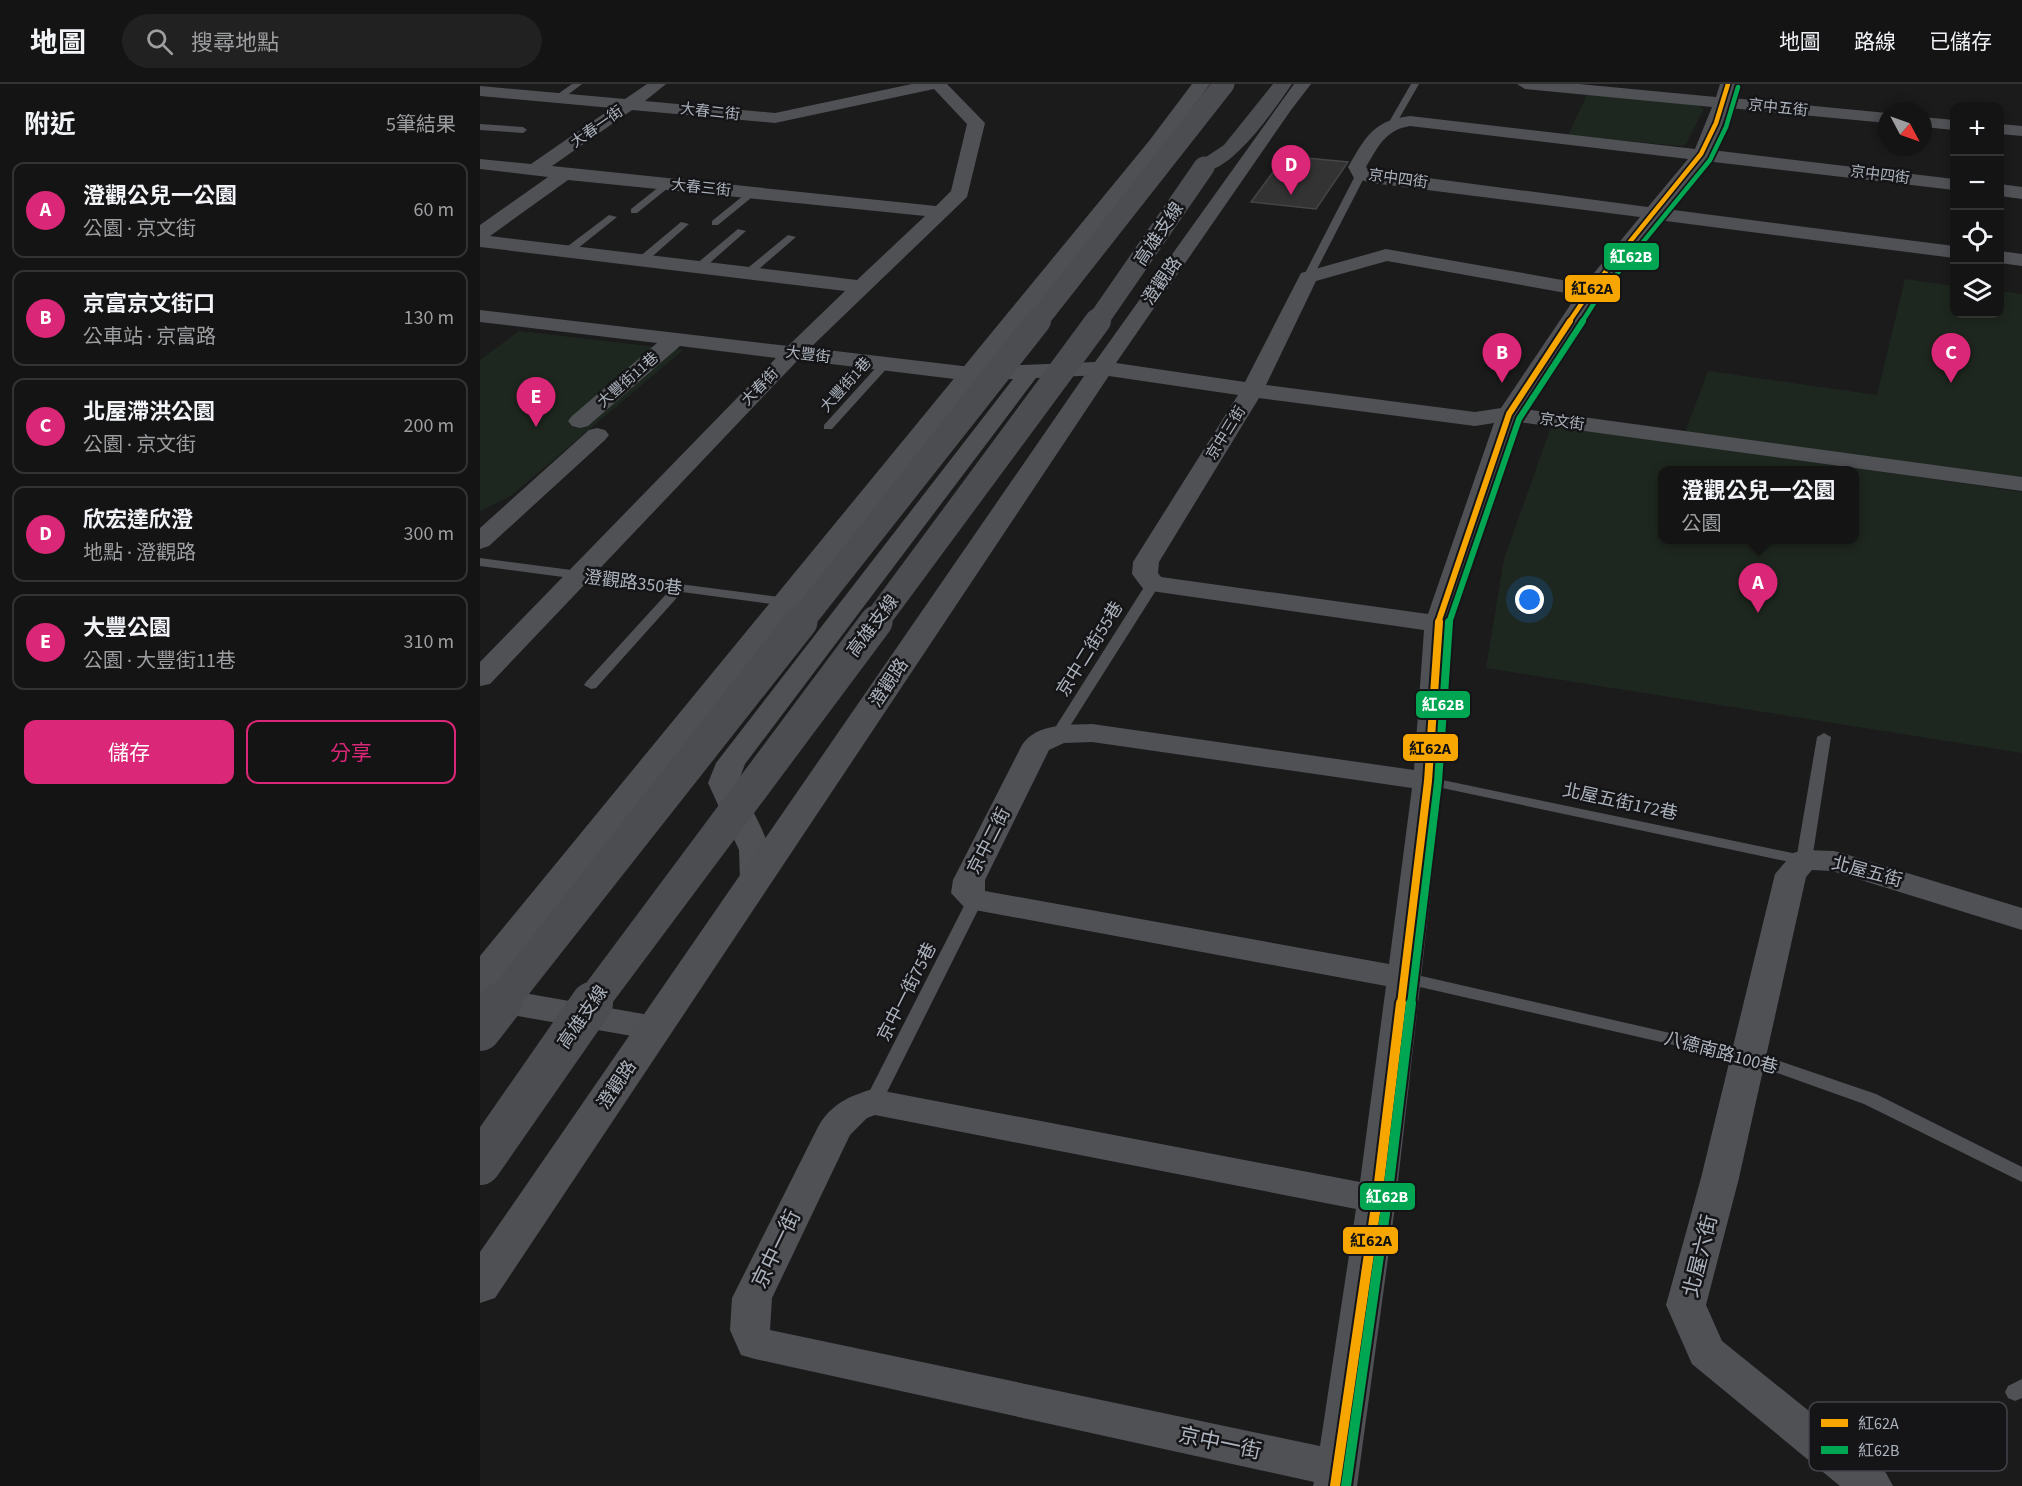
<!DOCTYPE html>
<html lang="zh-TW">
<meta charset="utf-8">
<style>
:root{--surface:#141415;--page:#212122;--text:#f1f3f6;--muted:#9d9ea0;--line:#333334;--accent:#db2777}
body{margin:0;font-family:"Source Sans 3","Noto Sans TC",sans-serif;background:var(--page);color:var(--text)}
.controls{position:absolute;right:18px;top:18px;display:grid;overflow:hidden;border-radius:12px;box-shadow:0 3px 9px #0003}
.controls button{width:54px;height:54px;display:grid;place-items:center;padding:0;border:0;border-bottom:2px solid var(--line);background:var(--surface);color:var(--text);font:30px sans-serif}
.compass{position:absolute;left:1398px;top:18px;width:54px;height:54px;border-radius:50%;background:var(--surface);box-shadow:0 3px 9px #0003;rotate:131deg}
.you{position:absolute;left:1050px;top:516px;width:21px;height:21px;margin:-15px;border:4px solid #fff;border-radius:50%;background:#1a73e8;box-shadow:0 0 0 9px #1a73e833}
.badge{display:grid;place-items:center;width:39px;height:39px;border-radius:50%;background:var(--accent);color:#fff;font-size:20px;font-weight:700}
.pin{position:absolute;translate:-50% -50px;filter:drop-shadow(0 2px 3px #0008)}
.pin::after{content:'';position:absolute;top:32px;width:21px;height:18px;background:inherit;clip-path:polygon(0 0,100% 0,50% 100%)}
.popup{position:absolute;left:1178px;top:382px;width:201px;height:78px;box-sizing:border-box;display:grid;place-content:center;border-radius:12px;background:var(--surface);filter:drop-shadow(0 2px 4px #0005);font-size:20px;white-space:nowrap;color:var(--muted)}
.popup b{font-size:22px;color:var(--text)}
.popup::after{content:'';position:absolute;left:50%;top:100%;margin-left:-12px;border:12px solid transparent;border-top-color:var(--surface)}
.list{margin:0;padding:0;list-style:none}
h2{display:flex;justify-content:space-between;align-items:center;height:78px;margin:0;padding:0 24px;font-size:26px}
h2 small{font-size:20px;font-weight:400;color:var(--muted)}
.list li{display:grid;grid-template-columns:39px 1fr auto;gap:18px;align-items:center;box-sizing:border-box;height:96px;margin:0 12px 12px;padding:0 12px;border:2px solid var(--line);border-radius:12px}
.list b{display:block;font-size:22px;white-space:nowrap}
.list p{margin:0;font-size:20px;white-space:nowrap;color:var(--muted)}
.list em{font-size:20px;font-style:normal;color:var(--muted)}
.actions{display:flex;gap:12px;padding:18px 24px}
.actions a{flex:1;padding:14px 0;border:2px solid var(--accent);border-radius:12px;text-align:center;font-size:21px;color:var(--accent)}
.actions .main{background:var(--accent);color:#fff}
.icon{flex:none;width:33px;height:33px;fill:none;stroke:currentColor;stroke-width:2;stroke-linecap:round;stroke-linejoin:round}
.map{position:relative;flex:none;width:1542px;height:1402px;overflow:hidden}
header{display:flex;align-items:center;gap:36px;box-sizing:border-box;height:84px;padding:0 30px;background:var(--surface);border-bottom:2px solid var(--line)}
header strong{font-size:28px}
nav{display:flex;gap:33px;margin-inline-start:auto;font-size:21px}
.search{width:420px;height:54px;background:var(--page);display:flex;align-items:center;gap:15px;box-sizing:border-box;padding:0 21px;border-radius:33px;color:var(--muted);font-size:22px}
main{display:flex}
aside{flex:1;background:var(--surface)}
.map>svg:first-child{display:block}
.green{fill:#1e271f;fill-rule:evenodd}
.building{fill:#333334;stroke:#444548;stroke-width:1.5}
.lines{fill:none;stroke-linecap:round;stroke-linejoin:round}
.lane{fill:#4f5155;fill-rule:evenodd}
.street{fill:#4f5155;fill-rule:evenodd}
.secondary{fill:#4e5053;fill-rule:evenodd}
.highway{fill:#4c4d51;fill-rule:evenodd}
.highway-bridge-far3{stroke:#4c4d51;stroke-width:21}
.highway-bridge-far2{stroke:#4c4d51;stroke-width:26}
.highway-bridge-far1{stroke:#4c4d51;stroke-width:33}
.highway-bridge{stroke:#4c4d51;stroke-width:42}
.bus-1-far3-casing{stroke:#151518;stroke-width:8}
.bus-1-far2-casing{stroke:#151518;stroke-width:10}
.bus-1-far1-casing{stroke:#151518;stroke-width:12}
.bus-1-casing{stroke:#151518;stroke-width:14}
.bus-2-far3-casing{stroke:#151518;stroke-width:8}
.bus-2-far2-casing{stroke:#151518;stroke-width:10}
.bus-2-far1-casing{stroke:#151518;stroke-width:12}
.bus-2-casing{stroke:#151518;stroke-width:14}
.bus-1-far3{stroke:#f7a600;stroke-width:4.5}
.bus-1-far2{stroke:#f7a600;stroke-width:6}
.bus-1-far1{stroke:#f7a600;stroke-width:8}
.bus-1{stroke:#f7a600;stroke-width:10}
.bus-2-far3{stroke:#00a651;stroke-width:4.5}
.bus-2-far2{stroke:#00a651;stroke-width:6}
.bus-2-far1{stroke:#00a651;stroke-width:8}
.bus-2{stroke:#00a651;stroke-width:10}
.labels{text-anchor:middle;dominant-baseline:central;stroke-width:5;stroke-linejoin:round;paint-order:stroke}
.far-street-label{font-size:15px;fill:#acb3bd;stroke:#151518}
.street-label{font-size:18px;fill:#acb3bd;stroke:#151518}
.near-street-label{font-size:21px;fill:#acb3bd;stroke:#151518}
.key{fill:#151518;stroke:#42444a;stroke-width:1.5}
.key-label{font-size:16px;fill:#acb3bd}
.line-badge{stroke:#151518;stroke-width:2}
.badge-label{font-size:16px;text-anchor:middle;font-weight:bold;fill:#fff}
.pale-badge-label{font-size:16px;text-anchor:middle;font-weight:bold;fill:#111}
</style>
<header>
<strong>地圖</strong>
<div class="search"><svg class="icon" aria-label="search" viewBox="0 0 24 24"><circle cx="10" cy="10" r="6"/><path d="M15 15l6 6"/></svg>搜尋地點</div>
<nav><a>地圖</a><a>路線</a><a>已儲存</a></nav>
</header>
<main>
<aside>
<h2>附近<small>5筆結果</small></h2>
<ul class="list">
<li><span class="badge">A</span><div><b>澄觀公兒一公園</b><p>公園 · 京文街</p></div><em>60 m</em></li>
<li><span class="badge">B</span><div><b>京富京文街口</b><p>公車站 · 京富路</p></div><em>130 m</em></li>
<li><span class="badge">C</span><div><b>北屋滯洪公園</b><p>公園 · 京文街</p></div><em>200 m</em></li>
<li><span class="badge">D</span><div><b>欣宏達欣澄</b><p>地點 · 澄觀路</p></div><em>300 m</em></li>
<li><span class="badge">E</span><div><b>大豐公園</b><p>公園 · 大豐街11巷</p></div><em>310 m</em></li>
</ul>
<div class="actions"><a class="main">儲存</a><a>分享</a></div>
</aside>
<div class="map">
<svg width="1542" height="1402" viewBox="0 0 1542 1402">
<rect width="100%" height="100%" fill="#1b1b1c"/>
<path class="green" d="M1108 9 1213 19 1224 25 1206 60 1201 62 1088 51Z
M1425 195 1474 202V230H1520V207L1542 210V393L1204 351 1228 287 1397 311Z
M39 247 203 266 32 411 0 427V276Z
M1072 340 1542 408V669L1006 584 1024 475ZM1182 386H1374V456H1182Z"/>
<path class="building" d="M805 72 868 78 836 125 771 118Z"/>
<g class="lines">
<path class="lane" d="M92 0H102L81 16H75V12Z
M931 0H939L916 40H910L909 38Z
M0 40 43 43 47 46 43 49 0 46Z
M881 87 886 90 833 193 824 195 823 193 876 90Z
M185 98 193 100 157 129H151V125Z
M269 107 277 109 238 141H232V137Z
M129 131 137 133 92 169H84V165Z
M201 138 209 140 166 178H158V174Z
M258 145 266 147 223 185H215V181Z
M308 151 316 153 272 191H264V187Z
M405 277 411 280 409 282 352 345H344V341L401 278Z
M0 474 307 514 314 518 307 522 202 508 116 604 111 605 104 601 106 598 189 507 0 482Z
M673 496 680 500 585 650 578 654 573 653 571 650 666 500Z
M1344 649 1351 653 1332 776 1324 781 948 701 941 697 948 693 1317 770 1337 653Z
M495 811 501 812 503 816 402 1018 399 1023 393 1024 387 1023 384 1018 487 816 489 812Z
M924 888 1273 968 1396 1010 1542 1083V1098L1384 1020 1264 977 918 898 916 894 918 890Z
M1542 1295V1314L1535 1317 1528 1314 1525 1308 1528 1302Z"/>
<path class="street" d="M167 0H186L165 17 295 29 432 0H467L505 39 487 113 330 264 491 283 615 278 814 0H831L811 26 636 279 765 298 821 189 906 165 1105 200 1160 133 892 99 874 94 868 83C886 53 892 37 930 32L1215 65 1232 23 1045 5 1037 0H1099L1236 13 1240 0H1256L1252 14 1407 29V39L1249 24 1232 66 1474 95V106L1225 77 1186 125 1474 162V174L1178 136 1118 210 1044 325 1542 393V407L1038 338 971 540 963 697 916 1115 877 1402H833L834 1398 275 1275 261 1271 250 1246 252 1214 338 1043C351 1020 369 1012 393 1005L880 1098 906 902 495 826 484 823 471 809 473 796 542 661C557 639 588 641 612 640L934 686 944 546 664 506 652 490 653 478 758 311 622 291 556 294 265 680 258 699C271 725 305 776 287 803L276 806 265 803 260 796 259 766 228 699 236 679 533 295 491 297 318 276 10 600 0 602V578L296 274 200 262 108 342 100 344 92 342 88 337 92 332 177 259 0 238V226L308 262 365 207 0 163V141L68 93 0 85V75L51 80 132 24 0 12V2L145 15ZM454 5 487 40 471 107 456 122 72 82 152 26 295 39ZM930 42 1208 75 1168 123 888 86 886 83C898 63 905 46 930 42ZM88 96 445 132 377 196 10 152ZM907 177 1097 211 1021 324 995 328 786 301 836 197ZM779 314 995 342 1014 339 948 530 681 493 678 489 679 478ZM612 658 932 704 909 880 505 807V796L569 666 584 659ZM395 1031 876 1125 840 1362 290 1246 292 1214 370 1051 387 1034Z
M1443 33 1474 36V46L1443 43Z
M1520 40 1542 42V52L1520 50Z
M1520 100 1542 103V115L1520 112Z
M1520 167 1542 170V182L1520 179Z
M117 344 125 346 129 351 125 356 9 462 0 465V444L109 346Z
M1324 766 1354 767 1365 770 1542 824V846L1352 787 1332 786 1326 793 1259 1094 1226 1221 1242 1257 1406 1389 1413 1402H1360L1212 1280 1186 1221 1221 1094 1295 790 1313 769Z
M3 902 175 932 187 936 192 944 187 952 175 956 3 926 0 925V903Z"/>
<path class="secondary" d="M712 0H730L683 65 13 906 0 910V872L669 57Z
M622 277 631 279 634 284 15 1214 0 1219V1168L613 279Z"/>
<path class="highway" d="M793 0H812C796 23 748 95 717 87L714 83 717 79 744 61Z"/>
<path class="highway-bridge-far3" d="M557 238 744 0
M617 238 724 83"/>
<path class="highway-bridge-far2" d="M320 539 558 237
M395 539 618 237"/>
<path class="highway-bridge-far1" d="M20 920 321 538
M111 920 396 538"/>
<path class="highway-bridge" d="M0 946 21 919
M0 1080 112 919"/>
<defs>
<path id="bus-1-far3" d="M1089 238 1110 207 1221 70 1236 39 1248 0"/>
<path id="bus-1-far2" d="M958 539 1029 330 1090 237"/>
<path id="bus-1-far1" d="M921 920 948 697 959 538"/>
<path id="bus-1" d="M855 1402 897 1115 921 919"/>
<path id="bus-2-far3" d="M1102 238 1118 213 1230 76 1246 43 1258 3"/>
<path id="bus-2-far2" d="M969 539 1039 335 1103 237"/>
<path id="bus-2-far1" d="M931 920 958 698 969 538"/>
<path id="bus-2" d="M866 1402 907 1116 931 919"/>
</defs>
<use href="#bus-1-far3" class="bus-1-far3-casing"/>
<use href="#bus-1-far2" class="bus-1-far2-casing"/>
<use href="#bus-1-far1" class="bus-1-far1-casing"/>
<use href="#bus-1" class="bus-1-casing"/>
<use href="#bus-2-far3" class="bus-2-far3-casing"/>
<use href="#bus-2-far2" class="bus-2-far2-casing"/>
<use href="#bus-2-far1" class="bus-2-far1-casing"/>
<use href="#bus-2" class="bus-2-casing"/>
<use href="#bus-1-far3" class="bus-1-far3"/>
<use href="#bus-1-far2" class="bus-1-far2"/>
<use href="#bus-1-far1" class="bus-1-far1"/>
<use href="#bus-1" class="bus-1"/>
<use href="#bus-2-far3" class="bus-2-far3"/>
<use href="#bus-2-far2" class="bus-2-far2"/>
<use href="#bus-2-far1" class="bus-2-far1"/>
<use href="#bus-2" class="bus-2"/>
</g>
<g class="labels">
<g class="far-street-label">
<text transform="translate(1298 24) rotate(6)">京中五街</text>
<text transform="translate(230 28) rotate(6)">大春二街</text>
<text transform="translate(117 43) rotate(-35)">大春一街</text>
<text transform="translate(1400 91) rotate(7)">京中四街</text>
<text transform="translate(918 95) rotate(8)">京中四街</text>
<text transform="translate(221 104) rotate(6)">大春三街</text>
<text transform="translate(328 271) rotate(7)">大豐街</text>
<text transform="translate(148 296) rotate(-41)">大豐街11巷</text>
<text transform="translate(366 301) rotate(-48)">大豐街1巷</text>
<text transform="translate(280 303) rotate(-46)">大春街</text>
<text transform="translate(1082 338) rotate(8)">京文街</text>
<text transform="translate(746 349) rotate(-58)">京中三街</text>
</g>
<g class="street-label">
<text transform="translate(679 150) rotate(-56)">高雄支線</text>
<text transform="translate(682 197) rotate(-55)">澄觀路</text>
<text transform="translate(153 499) rotate(7)">澄觀路350巷</text>
<text transform="translate(393 542) rotate(-53)">高雄支線</text>
<text transform="translate(610 565) rotate(-58)">京中二街55巷</text>
<text transform="translate(409 599) rotate(-56)">澄觀路</text>
<text transform="translate(1140 718) rotate(12)">北屋五街172巷</text>
<text transform="translate(509 757) rotate(-63)">京中二街</text>
<text transform="translate(1387 788) rotate(15)">北屋五街</text>
<text transform="translate(427 908) rotate(-63)">京中一街75巷</text>
<text transform="translate(103 933) rotate(-55)">高雄支線</text>
<text transform="translate(1241 969) rotate(15)">八德南路100巷</text>
<text transform="translate(137 1001) rotate(-56)">澄觀路</text>
</g>
<g class="near-street-label">
<text transform="translate(296 1165) rotate(-64)">京中一街</text>
<text transform="translate(1220 1172) rotate(-76)">北屋六街</text>
<text transform="translate(740 1359) rotate(12)">京中一街</text>
</g>
</g>
<rect x="1329" y="1318" width="198" height="69" rx="9" class="key"/>
<rect x="1341" y="1335" width="27" height="8" fill="#f7a600"/>
<rect x="1341" y="1362" width="27" height="8" fill="#00a651"/>
<g class="key-label">
<text x="1378" y="1345">紅62A</text>
<text x="1378" y="1372">紅62B</text>
</g>
<g class="line-badge">
<rect x="1123" y="158" width="57" height="29" rx="6" fill="#00a651"/>
<rect x="1084" y="190" width="57" height="29" rx="6" fill="#f7a600"/>
<rect x="935" y="606" width="56" height="29" rx="6" fill="#00a651"/>
<rect x="922" y="649" width="57" height="29" rx="6" fill="#f7a600"/>
<rect x="879" y="1098" width="57" height="29" rx="6" fill="#00a651"/>
<rect x="862" y="1142" width="57" height="29" rx="6" fill="#f7a600"/>
</g>
<g class="badge-label">
<text x="1151" y="178">紅62B</text>
<text x="963" y="626">紅62B</text>
<text x="907" y="1118">紅62B</text>
</g>
<g class="pale-badge-label">
<text x="1112" y="210">紅62A</text>
<text x="950" y="670">紅62A</text>
<text x="891" y="1162">紅62A</text>
</g>
</svg>
<div class="controls">
<button>+</button>
<button>−</button>
<button><svg class="icon" aria-label="locate" viewBox="0 0 24 24"><circle cx="12" cy="12" r="6"/><path d="M12 2v4M12 18v4M2 12h4M18 12h4"/></svg></button>
<button><svg class="icon" aria-label="layers" viewBox="0 0 24 24"><path d="M12 4l9 5-9 5-9-5zM3 14l9 5 9-5"/></svg></button>
</div>
<svg class="compass" viewBox="-18 -18 36 36"><path d="M0-13l5 13h-10z" fill="#e53935"/><path d="M0 13l5-13h-10z" fill="#9d9ea0"/></svg>
<div class="you"></div>
<div class="pin badge" style="left:1278px;top:529px">A</div>
<div class="popup"><b>澄觀公兒一公園</b>公園</div>
<div class="pin badge" style="left:1022px;top:299px">B</div>
<div class="pin badge" style="left:1471px;top:299px">C</div>
<div class="pin badge" style="left:811px;top:111px">D</div>
<div class="pin badge" style="left:56px;top:343px">E</div>
</div>
</main>
